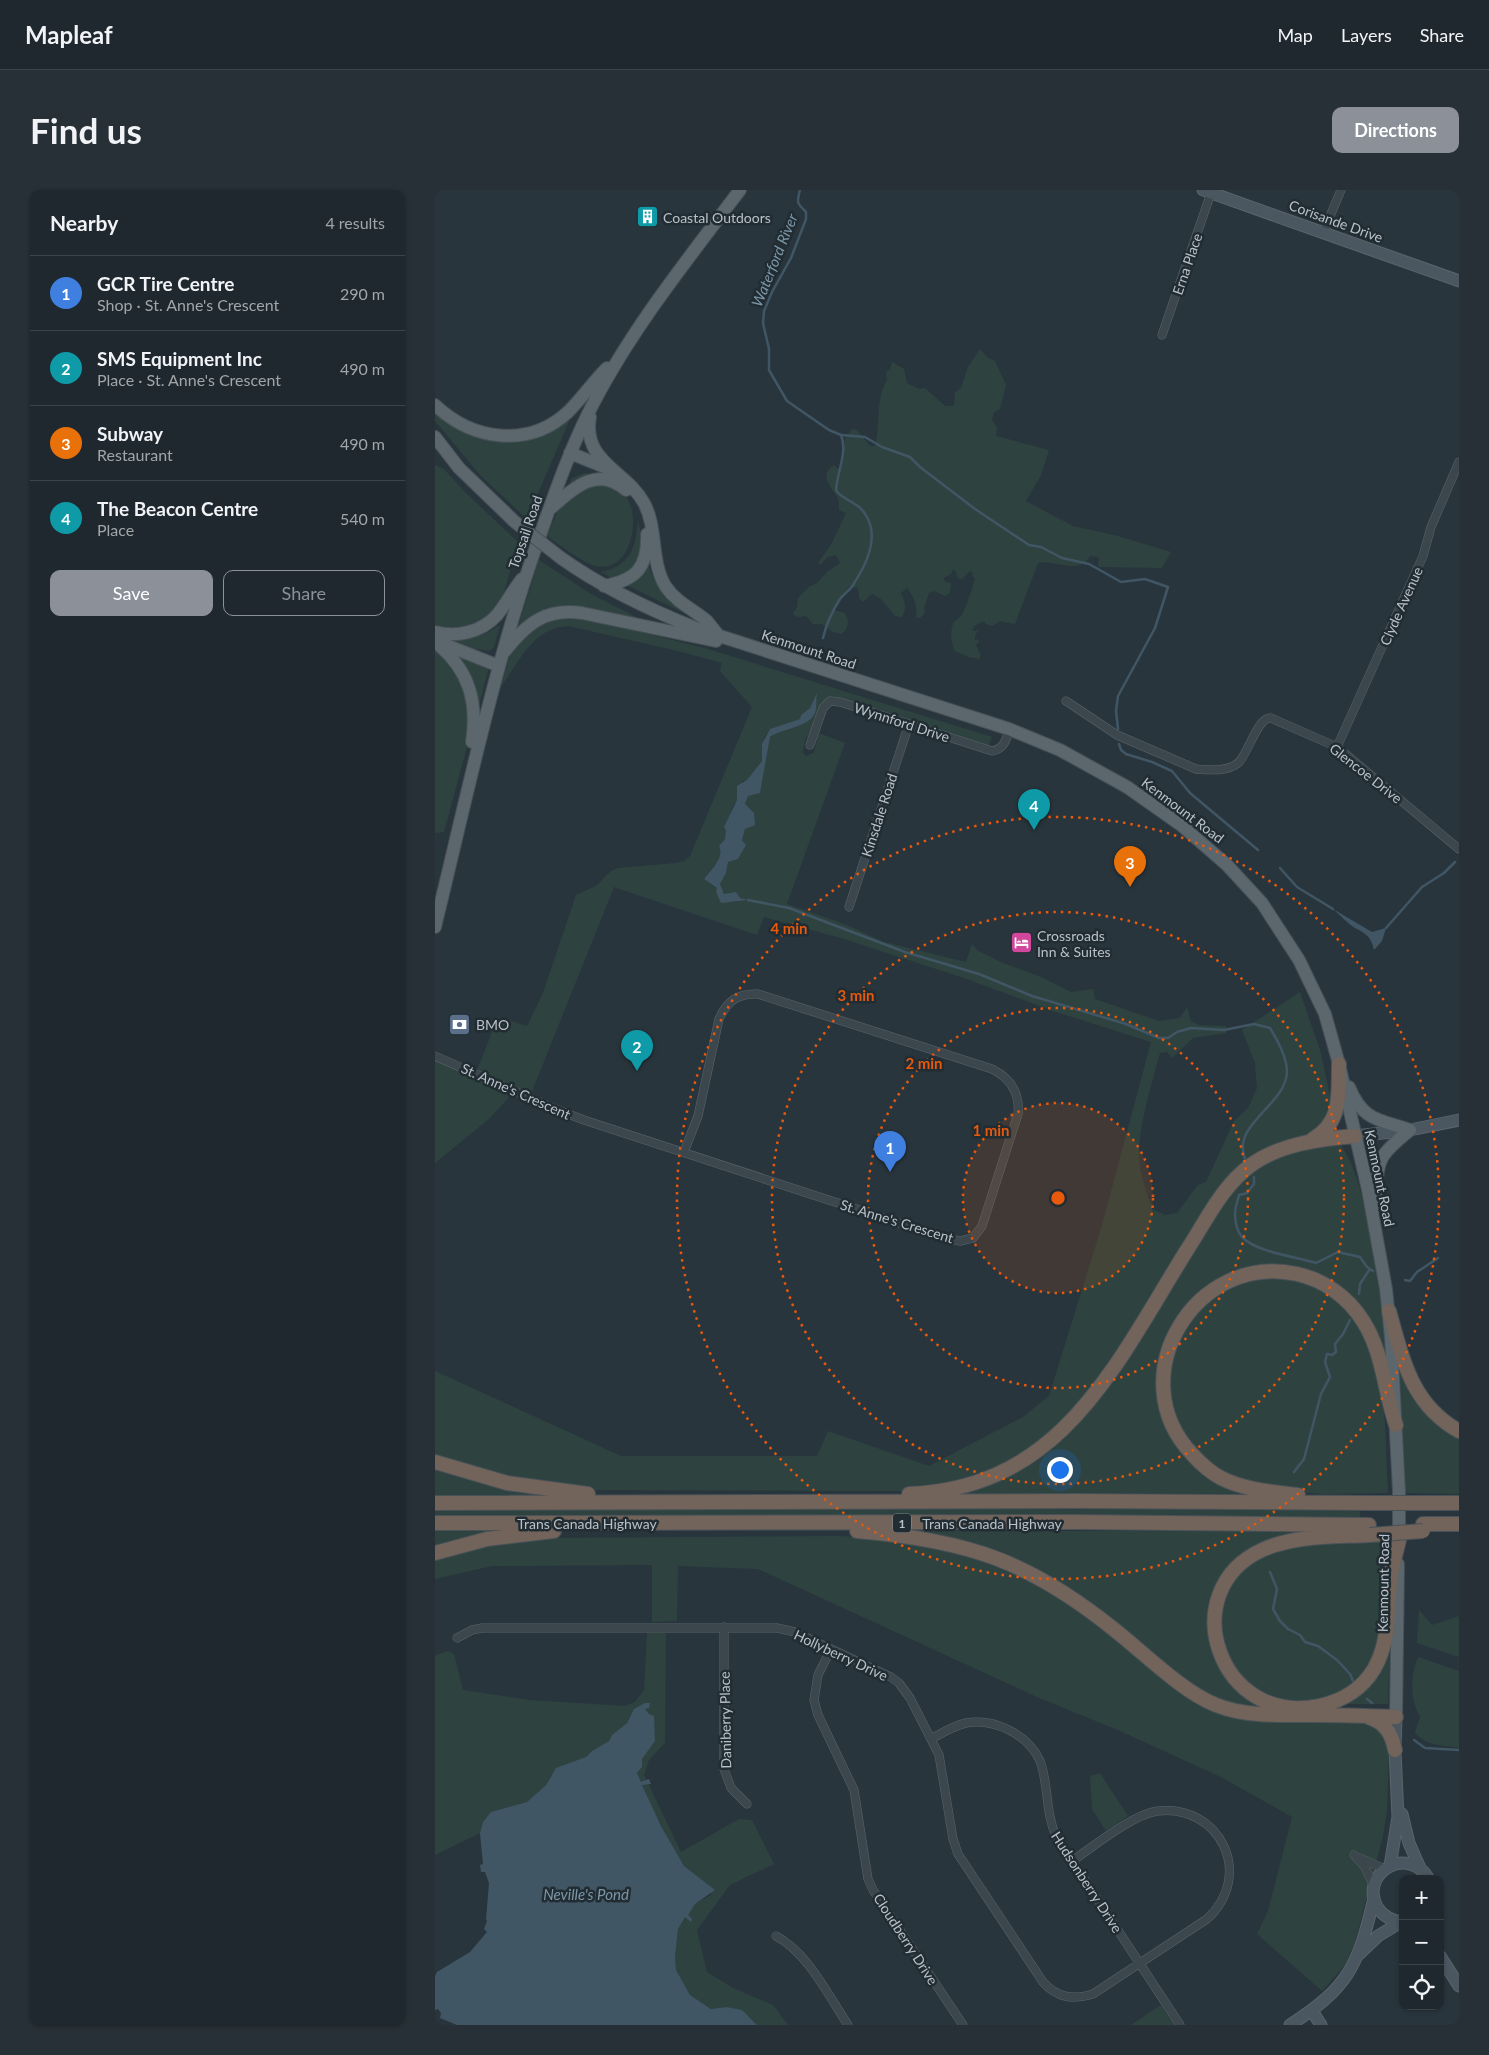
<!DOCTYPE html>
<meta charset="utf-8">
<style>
:root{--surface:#1f282e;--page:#273036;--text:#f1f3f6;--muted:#a1a6aa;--line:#3c444a;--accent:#8c9099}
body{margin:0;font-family:Lato,sans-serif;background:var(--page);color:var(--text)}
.controls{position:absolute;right:15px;bottom:15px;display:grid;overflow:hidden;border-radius:10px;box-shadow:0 1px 4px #0004}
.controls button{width:45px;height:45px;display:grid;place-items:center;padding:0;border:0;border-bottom:1px solid var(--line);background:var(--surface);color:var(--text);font:25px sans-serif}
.you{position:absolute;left:624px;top:1279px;width:18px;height:18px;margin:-12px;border:4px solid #fff;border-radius:50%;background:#1a73e8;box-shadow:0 0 0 8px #1a73e833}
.badge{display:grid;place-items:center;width:32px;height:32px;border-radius:50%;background:var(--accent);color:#fff;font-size:16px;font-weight:700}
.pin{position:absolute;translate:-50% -41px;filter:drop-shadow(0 1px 2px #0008)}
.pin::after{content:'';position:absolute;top:26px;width:18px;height:15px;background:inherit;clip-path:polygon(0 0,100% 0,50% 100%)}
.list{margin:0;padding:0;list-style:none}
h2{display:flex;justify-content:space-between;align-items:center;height:65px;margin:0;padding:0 20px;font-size:21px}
h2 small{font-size:16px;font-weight:400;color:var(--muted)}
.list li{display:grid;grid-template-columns:32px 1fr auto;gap:15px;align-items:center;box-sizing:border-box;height:75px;padding:0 20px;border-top:1px solid var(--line)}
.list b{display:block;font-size:19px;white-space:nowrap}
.list p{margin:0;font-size:16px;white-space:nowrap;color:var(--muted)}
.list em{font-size:16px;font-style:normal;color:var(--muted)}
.actions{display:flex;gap:10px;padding:15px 20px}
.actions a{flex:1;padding:11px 0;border:1px solid var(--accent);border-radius:10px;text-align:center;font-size:18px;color:var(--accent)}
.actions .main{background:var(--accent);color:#fff}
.icon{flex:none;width:28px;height:28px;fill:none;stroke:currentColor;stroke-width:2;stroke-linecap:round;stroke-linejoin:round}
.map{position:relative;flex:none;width:1024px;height:1835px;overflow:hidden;border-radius:10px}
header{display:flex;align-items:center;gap:30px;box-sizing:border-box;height:70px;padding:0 25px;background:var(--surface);border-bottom:1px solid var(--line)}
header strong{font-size:24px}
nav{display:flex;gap:28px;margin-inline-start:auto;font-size:18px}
.intro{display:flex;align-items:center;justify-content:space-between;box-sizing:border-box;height:120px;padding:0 30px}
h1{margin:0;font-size:35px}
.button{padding:12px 22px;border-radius:10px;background:var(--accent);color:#fff;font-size:18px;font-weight:700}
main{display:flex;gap:30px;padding:0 30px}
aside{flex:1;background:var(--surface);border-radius:10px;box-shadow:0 1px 4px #0004}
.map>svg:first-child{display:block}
.green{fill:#2e4340;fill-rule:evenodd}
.water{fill:#415664}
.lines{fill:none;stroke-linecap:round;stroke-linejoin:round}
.stream{stroke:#415664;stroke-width:2.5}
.street-casing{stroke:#5a646b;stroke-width:9}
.secondary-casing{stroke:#5a646b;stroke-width:13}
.primary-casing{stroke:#465057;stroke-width:14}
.highway-casing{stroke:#475158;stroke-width:16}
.street{stroke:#3c474d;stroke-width:8}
.secondary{stroke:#4b5760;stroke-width:11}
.primary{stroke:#5b666d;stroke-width:12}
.highway{stroke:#72645a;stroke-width:14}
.primary-bridge-casing{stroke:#465057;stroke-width:14;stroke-linecap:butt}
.highway-bridge-casing{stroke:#475158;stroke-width:16;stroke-linecap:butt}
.primary-bridge{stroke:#5b666d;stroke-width:12}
.highway-bridge{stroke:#72645a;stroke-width:14}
.ring{fill:none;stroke:#e8590c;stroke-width:2.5;stroke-dasharray:2.5 5}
.labels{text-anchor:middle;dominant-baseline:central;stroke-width:5;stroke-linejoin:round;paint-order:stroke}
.shield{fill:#212c33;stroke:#8b949b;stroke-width:1}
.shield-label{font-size:12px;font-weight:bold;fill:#b9c1c8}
.poi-label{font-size:14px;fill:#b9c1c8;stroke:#212c33;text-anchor:start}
.street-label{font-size:14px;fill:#b9c1c8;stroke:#212c33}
.water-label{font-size:15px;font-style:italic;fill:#7d97a7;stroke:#212c33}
.centre{fill:#e8590c;stroke:#212c33;stroke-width:2.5}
.ring-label{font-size:15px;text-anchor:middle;font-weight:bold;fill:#e8590c;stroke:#212c33;stroke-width:5;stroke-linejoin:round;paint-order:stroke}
</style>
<header>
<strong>Mapleaf</strong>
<nav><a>Map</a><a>Layers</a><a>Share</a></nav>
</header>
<div class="intro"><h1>Find us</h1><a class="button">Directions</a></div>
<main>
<aside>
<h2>Nearby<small>4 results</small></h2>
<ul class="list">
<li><span class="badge" style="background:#3f7fe0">1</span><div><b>GCR Tire Centre</b><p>Shop · St. Anne's Crescent</p></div><em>290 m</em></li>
<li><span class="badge" style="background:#0f9aa8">2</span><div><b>SMS Equipment Inc</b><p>Place · St. Anne's Crescent</p></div><em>490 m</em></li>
<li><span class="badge" style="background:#e8710a">3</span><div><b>Subway</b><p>Restaurant</p></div><em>490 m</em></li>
<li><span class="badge" style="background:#0f9aa8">4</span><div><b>The Beacon Centre</b><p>Place</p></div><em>540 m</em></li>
</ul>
<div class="actions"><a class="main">Save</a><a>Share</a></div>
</aside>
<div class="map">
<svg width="1024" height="1835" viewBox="0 0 1024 1835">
<rect width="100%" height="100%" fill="#29353d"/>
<path class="green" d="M545 159 553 168 560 171 571 195 565 219 559 222 557 230 562 237 561 246 614 260 606 285 591 311 638 336 683 346 736 362 727 378 663 377 664 367 655 366C644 386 619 369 603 373L580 434 565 431 557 436 551 434 549 431 539 436 537 440 540 441 544 439 540 446V451L543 449 544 452 541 455 546 466 544 469 534 467 520 461C516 453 515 442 518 434 520 430 525 428 527 425 529 422 540 392 540 388L537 386 538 383 535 381 527 389 522 388 521 381 517 380 516 384 508 388 511 392 516 393 515 403 510 406 499 401 494 403 489 418 490 423 485 428H481C483 416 479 407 472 398L466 403C470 412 472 418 467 427L460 426 446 409 437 404 428 412 424 408 423 398 414 396 398 420C401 421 406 421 409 423 416 430 413 440 406 444L398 442 387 434H378L371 426 363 427 358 424 362 417 363 408 374 397 382 393 392 382 405 373 401 365 393 367 385 375 383 373 397 353 411 323 404 320C404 317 404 314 404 311 400 299 381 287 399 275L403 279 407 277 410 249 417 239 422 240 435 256H440C446 234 440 210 452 190L451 182 455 179 457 172 469 179 472 193 484 199 490 198 510 216H519L520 202 526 198 533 177Z
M148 199 92 329 46 286 0 231V215L53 245 103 237 131 218Z
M0 275 9 279 29 301 83 352 62 429 44 439 10 438 0 435Z
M150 283C161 284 166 286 175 292 184 298 191 303 195 314 204 337 193 383 161 376 150 374 122 353 112 346L137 288Z
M203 330C214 379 212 392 253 425L165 382C195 377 201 358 203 330Z
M104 370 156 404 209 431 141 418 81 443Z
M124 426 154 429 273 459 557 547 553 556 475 530 398 508 370 550 368 563 371 566 379 563 384 543 410 553 352 714 412 735 449 752 531 772 537 754 542 760 568 773 606 787 636 802 658 799 660 809 724 831 745 828 752 817 756 831 764 835 791 836V843L758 848 737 868 732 862 725 863C717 893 705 931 704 962 703 981 712 1001 717 1019L730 1025 742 1023 763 995 771 992 799 931 813 918 822 898 820 873 807 840 865 802 886 863 897 916 881 944 820 968 631 1233 552 1285 471 1301 143 1300 115 1297 0 1268V1181L186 1266H382L393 1241 494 1276 588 1227 614 1206 667 1035 716 852 618 821 532 789 409 749 329 727 322 745 179 697 96 904 42 880 63 827 92 836 108 803 141 705 161 696 175 682 182 678 241 673 249 671 255 666 317 517 285 481 287 473 247 462 134 436C98 437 83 473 65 499L76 462 92 443ZM382 505C381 510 381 517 380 521 376 538 348 538 335 547L325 602 312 606 310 615 319 623 310 639 307 650 311 655 303 669 293 672 291 683 285 694 289 704 312 710 300 712 284 706 281 702 282 698 269 689C276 679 290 668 284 656L290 649 297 618 302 610V601L307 592 312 590 327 571 329 548 335 539 365 529 366 525 375 518Z
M65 435 59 457 54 461 18 455 11 446C33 449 47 448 65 435Z
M0 458 28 491 36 542 9 642 0 643Z
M19 460 55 473 43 519Z
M0 871 77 904 54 929 0 973Z
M903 953C934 981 949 1133 952 1177L911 1105 819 1079 738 1135 732 1147 728 1160 745 1255 822 1304 688 1303 497 1306 517 1302 637 1238 800 995 840 966Z
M814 1088 867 1090 897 1104 930 1141 945 1188 950 1234 953 1303 887 1304 825 1298 783 1282 751 1252 732 1206 738 1154 769 1111Z
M964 1169 1024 1245V1304L971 1303Z
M0 1275 130 1305H0Z
M411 1318H682L925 1321V1327L682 1326H0V1319L276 1320Z
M0 1338H105L0 1360Z
M440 1339 536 1341H894L860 1346 791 1385 780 1461 839 1520 815 1519 770 1505 608 1384Z
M405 1346 466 1350 562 1373 637 1413 758 1510 930 1531 944 1538 954 1558 952 1621 948 1646 919 1756 911 1774 887 1801 822 1744 833 1721 857 1627 786 1587 685 1541 602 1507 323 1379 243 1376 242 1431 217 1432V1375L57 1376 0 1389V1368L25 1360 100 1348Z
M950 1351 949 1428 939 1467 924 1490 901 1506 860 1514 822 1502 797 1478 785 1439 790 1406 806 1380 840 1360 876 1355Z
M984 1420 997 1435 1024 1426V1467L982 1453Z
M212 1443H231L230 1553 214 1570 209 1585 246 1662 304 1629 317 1630 339 1674 295 1695 262 1740 272 1782 298 1798 338 1815 353 1835H322L314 1827 291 1817 276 1819 255 1805 241 1780 240 1767 243 1739 247 1730 260 1714 276 1705V1698L249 1676 241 1663 218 1620 202 1583 207 1577V1569L220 1551 214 1524 210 1519 215 1516 198 1524 194 1527 192 1533 177 1545 174 1551 157 1561 151 1567 116 1585 111 1595 92 1612 56 1622 48 1632 45 1643 0 1665V1466L12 1461 19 1464 28 1500 94 1510 190 1516 200 1512 209 1500Z
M955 1445 953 1514H907Z
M983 1467 1024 1481V1558C1009 1555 989 1556 980 1542L985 1527C975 1508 975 1487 983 1467Z
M665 1583 693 1626 671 1641 657 1619 655 1586Z
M726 1815 739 1835H696Z"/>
<path class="water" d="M382 503C381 509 382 518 380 523 375 537 346 539 335 547L325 603 313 606 310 614 319 623 320 635 310 639 307 650 311 655 303 669 293 672 291 683 285 694 289 704 301 702 305 708 313 710 286 713 281 702 282 698 269 689C276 680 290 667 284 656L290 649 291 640 289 637 302 610V596L312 590 327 571V554L335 539 365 529 366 525 375 518Z
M898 719 937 742 951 738 947 751 939 760C936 746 931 744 920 738 912 733 905 725 898 719Z
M210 1513H215L214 1518 210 1519 214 1524 219 1526 220 1551 207 1569V1577L202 1583 206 1592 214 1589 216 1594 207 1595 226 1636 249 1676 280 1700 260 1714 253 1725 257 1729 256 1732 250 1727 243 1739 240 1767 241 1780 255 1805 276 1819 291 1817 307 1820 322 1835H22L5 1828 6 1823 3 1819 0 1820V1786L2 1782 35 1762 52 1742 49 1739 52 1731 51 1729 54 1693 50 1682H46L45 1675 48 1674 45 1643 48 1632 56 1622 92 1612 111 1595 121 1578 151 1567 157 1561 174 1551 177 1545 192 1533 199 1519Z"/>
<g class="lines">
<path class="stream" d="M365 0C361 15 363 13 371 22V29L356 68 337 102 329 121 328 133 334 159V180L352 211 394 240 406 245C413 262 402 282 401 300 406 310 424 311 432 327 444 349 431 375 418 395 415 400 409 404 405 409 398 420 391 435 388 448
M406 245 430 247 447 257 475 267 485 277 540 319 594 355 606 357 627 368 654 374 686 392 710 389 733 397 720 438 683 506 681 521 683 539
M684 554 686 560 691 564 717 572 737 581 755 603 823 660
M845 678 862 697 898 719
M313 710 354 718 470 762 544 784 597 806 691 834 724 848H733L742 842 756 838 789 840 819 834 835 838C843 851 852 867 852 882 851 915 796 934 810 969
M951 738 987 697 1009 683 1020 672
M819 987V994L812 1003 804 1005C803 1011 800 1015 800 1023 800 1031 802 1042 808 1048 822 1062 862 1067 881 1073L903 1062 925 1067 932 1077 938 1081
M970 1090 975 1091 982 1082 1003 1068
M924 1104 925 1094 935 1079
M859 1282 869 1269 886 1204 895 1187 890 1172 892 1164 897 1165 901 1162 900 1154 908 1144 915 1130
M835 1382 842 1399 838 1419 845 1431 853 1439 865 1445 870 1452 883 1456 902 1470 915 1484 919 1493
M932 1509 937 1513
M979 1550 990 1558 1024 1560"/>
<defs>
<path id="street" d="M888 43 906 0
M727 145 776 3
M631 511 682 545 761 579C774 580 792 582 803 573 814 563 822 527 836 528L902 557 1024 659
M375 555 388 518 395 511 405 512 557 561C569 559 572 549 574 539
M902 557 988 366 996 337 1024 272
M414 717 474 534
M0 866 120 919 149 930 510 1048 525 1051 538 1048 547 1036 583 924C585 903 575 888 557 879L323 804C303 803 292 811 284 829L263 926 249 962
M289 1437V1579L296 1598 312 1614
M22 1448 37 1440 47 1438H342L360 1442 456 1487 464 1493 475 1508 504 1565 518 1649 523 1664 608 1792C622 1808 638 1810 658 1804L772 1729C820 1685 785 1614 723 1621 698 1624 658 1657 637 1671
M396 1459 383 1485 379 1510 383 1525 419 1600 433 1689 438 1700 528 1835
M496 1549C507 1543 518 1536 531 1533 559 1528 593 1544 605 1571 614 1595 610 1622 621 1646L745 1835
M919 1665 930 1677 939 1697
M925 1668 950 1679
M341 1746C373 1763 393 1805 413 1835"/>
<path id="secondary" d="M768 0 1024 91
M920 946 975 940 1024 930
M967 1624 974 1653 985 1678
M955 1676 963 1627 960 1560 961 1527
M968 1732C957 1731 948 1726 942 1717 924 1683 973 1654 994 1689
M923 1765 943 1746 966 1732
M1005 1766 1024 1796
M877 1821 886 1835
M855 1835C914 1797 923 1776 939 1708"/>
<path id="primary" d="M0 215C37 250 93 259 133 222 147 208 158 192 172 178
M155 227C147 272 191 280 209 313 223 339 215 372 231 397 242 413 258 419 272 431 276 436 280 441 284 446
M0 247 24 278 80 332
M135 263 172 278
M116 318C139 298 162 275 191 300
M126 368C168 398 215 420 263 439L574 539 625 560 692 597 746 635 792 675 827 713 864 770 890 824 904 874 933 1000 951 1099 956 1148 964 1301V1352
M169 396C201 390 213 378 212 344
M0 442C21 448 47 442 62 425 71 414 78 400 87 389
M0 452C34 479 43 511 37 552
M6 453 64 476
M70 461C92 433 111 418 147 423L281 451
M0 737C33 602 61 465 109 334 123 293 138 252 158 214 198 137 253 69 305 0
M914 897C928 931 943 929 975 940
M940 1014C944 970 939 969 975 940
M961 1527 963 1374"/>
<path id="highway" d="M878 949C908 931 903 904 904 874
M954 1121C968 1170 976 1214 1024 1241
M0 1272 72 1293 153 1304
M474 1304C628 1298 681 1173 752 1060 771 1031 787 996 816 975 845 954 885 949 920 946
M863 1305C837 1302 810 1300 786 1288 775 1282 765 1273 757 1264 684 1187 761 1061 862 1084 889 1090 913 1107 928 1131 948 1162 949 1200 961 1235
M0 1313 642 1311 933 1313
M987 1313H1024
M0 1333 640 1332 934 1335
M988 1334H1024
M422 1341C532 1350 595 1371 681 1441 710 1464 748 1502 781 1515 811 1527 846 1525 878 1525 906 1525 934 1526 961 1527
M935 1345C900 1347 860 1345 827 1360 738 1401 784 1537 884 1516 907 1511 927 1499 939 1479 957 1448 951 1412 957 1379 959 1369 962 1359 964 1350
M0 1363 52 1349 119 1341
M933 1527C950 1532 957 1544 960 1560"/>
</defs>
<use href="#street" class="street-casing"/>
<use href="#secondary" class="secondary-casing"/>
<use href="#primary" class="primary-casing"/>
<use href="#highway" class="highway-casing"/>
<use href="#street" class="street"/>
<use href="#secondary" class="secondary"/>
<use href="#primary" class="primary"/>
<use href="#highway" class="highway"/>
<defs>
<path id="primary-bridge" d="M80 332 126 368"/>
<path id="highway-bridge" d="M933 1313H987
M935 1345 988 1341"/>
</defs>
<use href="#primary-bridge" class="primary-bridge-casing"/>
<use href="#highway-bridge" class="highway-bridge-casing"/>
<use href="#primary-bridge" class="primary-bridge"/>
<use href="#highway-bridge" class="highway-bridge"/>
</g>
<circle cx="623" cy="1008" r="95" fill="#e8590c" fill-opacity=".12"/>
<g class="ring">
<circle cx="623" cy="1008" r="95"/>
<circle cx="623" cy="1008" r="190"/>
<circle cx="623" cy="1008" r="286"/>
<circle cx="623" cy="1008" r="381"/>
</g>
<defs>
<symbol id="building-square" viewBox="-11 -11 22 22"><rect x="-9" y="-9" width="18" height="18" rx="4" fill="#0f9aa8" stroke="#212c33"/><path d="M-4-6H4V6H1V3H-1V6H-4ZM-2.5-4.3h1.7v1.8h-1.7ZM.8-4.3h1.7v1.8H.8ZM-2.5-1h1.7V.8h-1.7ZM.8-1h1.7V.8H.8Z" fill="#fff"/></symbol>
<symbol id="hotel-square" viewBox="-11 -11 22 22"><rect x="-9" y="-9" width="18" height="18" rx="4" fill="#d1479c" stroke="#212c33"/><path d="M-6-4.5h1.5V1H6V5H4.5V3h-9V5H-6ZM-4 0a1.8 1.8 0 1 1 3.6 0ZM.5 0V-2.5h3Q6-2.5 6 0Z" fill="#fff"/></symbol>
<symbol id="bank-square" viewBox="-11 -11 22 22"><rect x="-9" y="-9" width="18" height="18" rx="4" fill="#5c6f8a" stroke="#212c33"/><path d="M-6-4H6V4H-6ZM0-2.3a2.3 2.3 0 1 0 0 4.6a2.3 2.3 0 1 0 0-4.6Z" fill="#fff"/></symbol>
</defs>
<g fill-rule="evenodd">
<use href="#building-square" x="200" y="14" width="25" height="25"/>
<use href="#hotel-square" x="574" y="740" width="25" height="25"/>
<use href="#bank-square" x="12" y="822" width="25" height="25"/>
</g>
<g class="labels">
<rect class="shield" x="458" y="1323.5" width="18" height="19" rx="4"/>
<g class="shield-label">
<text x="467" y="1333">1</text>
</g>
<g class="poi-label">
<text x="228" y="27">Coastal Outdoors</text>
<text x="602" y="745">Crossroads<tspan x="602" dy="16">Inn &amp; Suites</tspan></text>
<text x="41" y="834">BMO</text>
</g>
<g class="street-label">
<text transform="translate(901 31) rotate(20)">Corisande Drive</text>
<text transform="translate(752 74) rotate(-71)">Erna Place</text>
<text transform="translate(90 342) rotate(-71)">Topsail Road</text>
<text transform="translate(966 416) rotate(-66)">Clyde Avenue</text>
<text transform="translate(374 459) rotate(18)">Kenmount Road</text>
<text transform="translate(467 532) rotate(18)">Wynnford Drive</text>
<text transform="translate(931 583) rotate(38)">Glencoe Drive</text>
<text transform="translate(748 620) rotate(37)">Kenmount Road</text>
<text transform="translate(444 625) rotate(-72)">Kinsdale Road</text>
<text transform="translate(81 901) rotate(24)">St. Anne's Crescent</text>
<text transform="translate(945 988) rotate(78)">Kenmount Road</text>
<text transform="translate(462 1031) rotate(17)">St. Anne's Crescent</text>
<text x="152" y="1333">Trans Canada Highway</text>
<text x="557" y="1333">Trans Canada Highway</text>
<text transform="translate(948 1393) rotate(-89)">Kenmount Road</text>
<text transform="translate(406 1465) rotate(25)">Hollyberry Drive</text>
<text transform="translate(290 1530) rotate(-91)">Daniberry Place</text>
<text transform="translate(652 1692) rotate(57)">Hudsonberry Drive</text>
<text transform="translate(471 1749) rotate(57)">Cloudberry Drive</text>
</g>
<g class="water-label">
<text transform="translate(339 70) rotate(-68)">Waterford River</text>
<text x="151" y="1704">Neville's Pond</text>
</g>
</g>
<circle cx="623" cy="1008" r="8" class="centre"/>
<g class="ring-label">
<text x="354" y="744">4 min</text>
<text x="421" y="811">3 min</text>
<text x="489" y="879">2 min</text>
<text x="556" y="946">1 min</text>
</g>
</svg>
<div class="controls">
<button>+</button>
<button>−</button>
<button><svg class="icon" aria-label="locate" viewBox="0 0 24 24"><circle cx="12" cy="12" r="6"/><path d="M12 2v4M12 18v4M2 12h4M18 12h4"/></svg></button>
</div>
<div class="you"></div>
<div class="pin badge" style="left:455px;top:982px;background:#3f7fe0">1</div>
<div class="pin badge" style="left:202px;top:881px;background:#0f9aa8">2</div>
<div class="pin badge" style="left:695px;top:697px;background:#e8710a">3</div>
<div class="pin badge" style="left:599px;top:640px;background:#0f9aa8">4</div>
</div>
</main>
